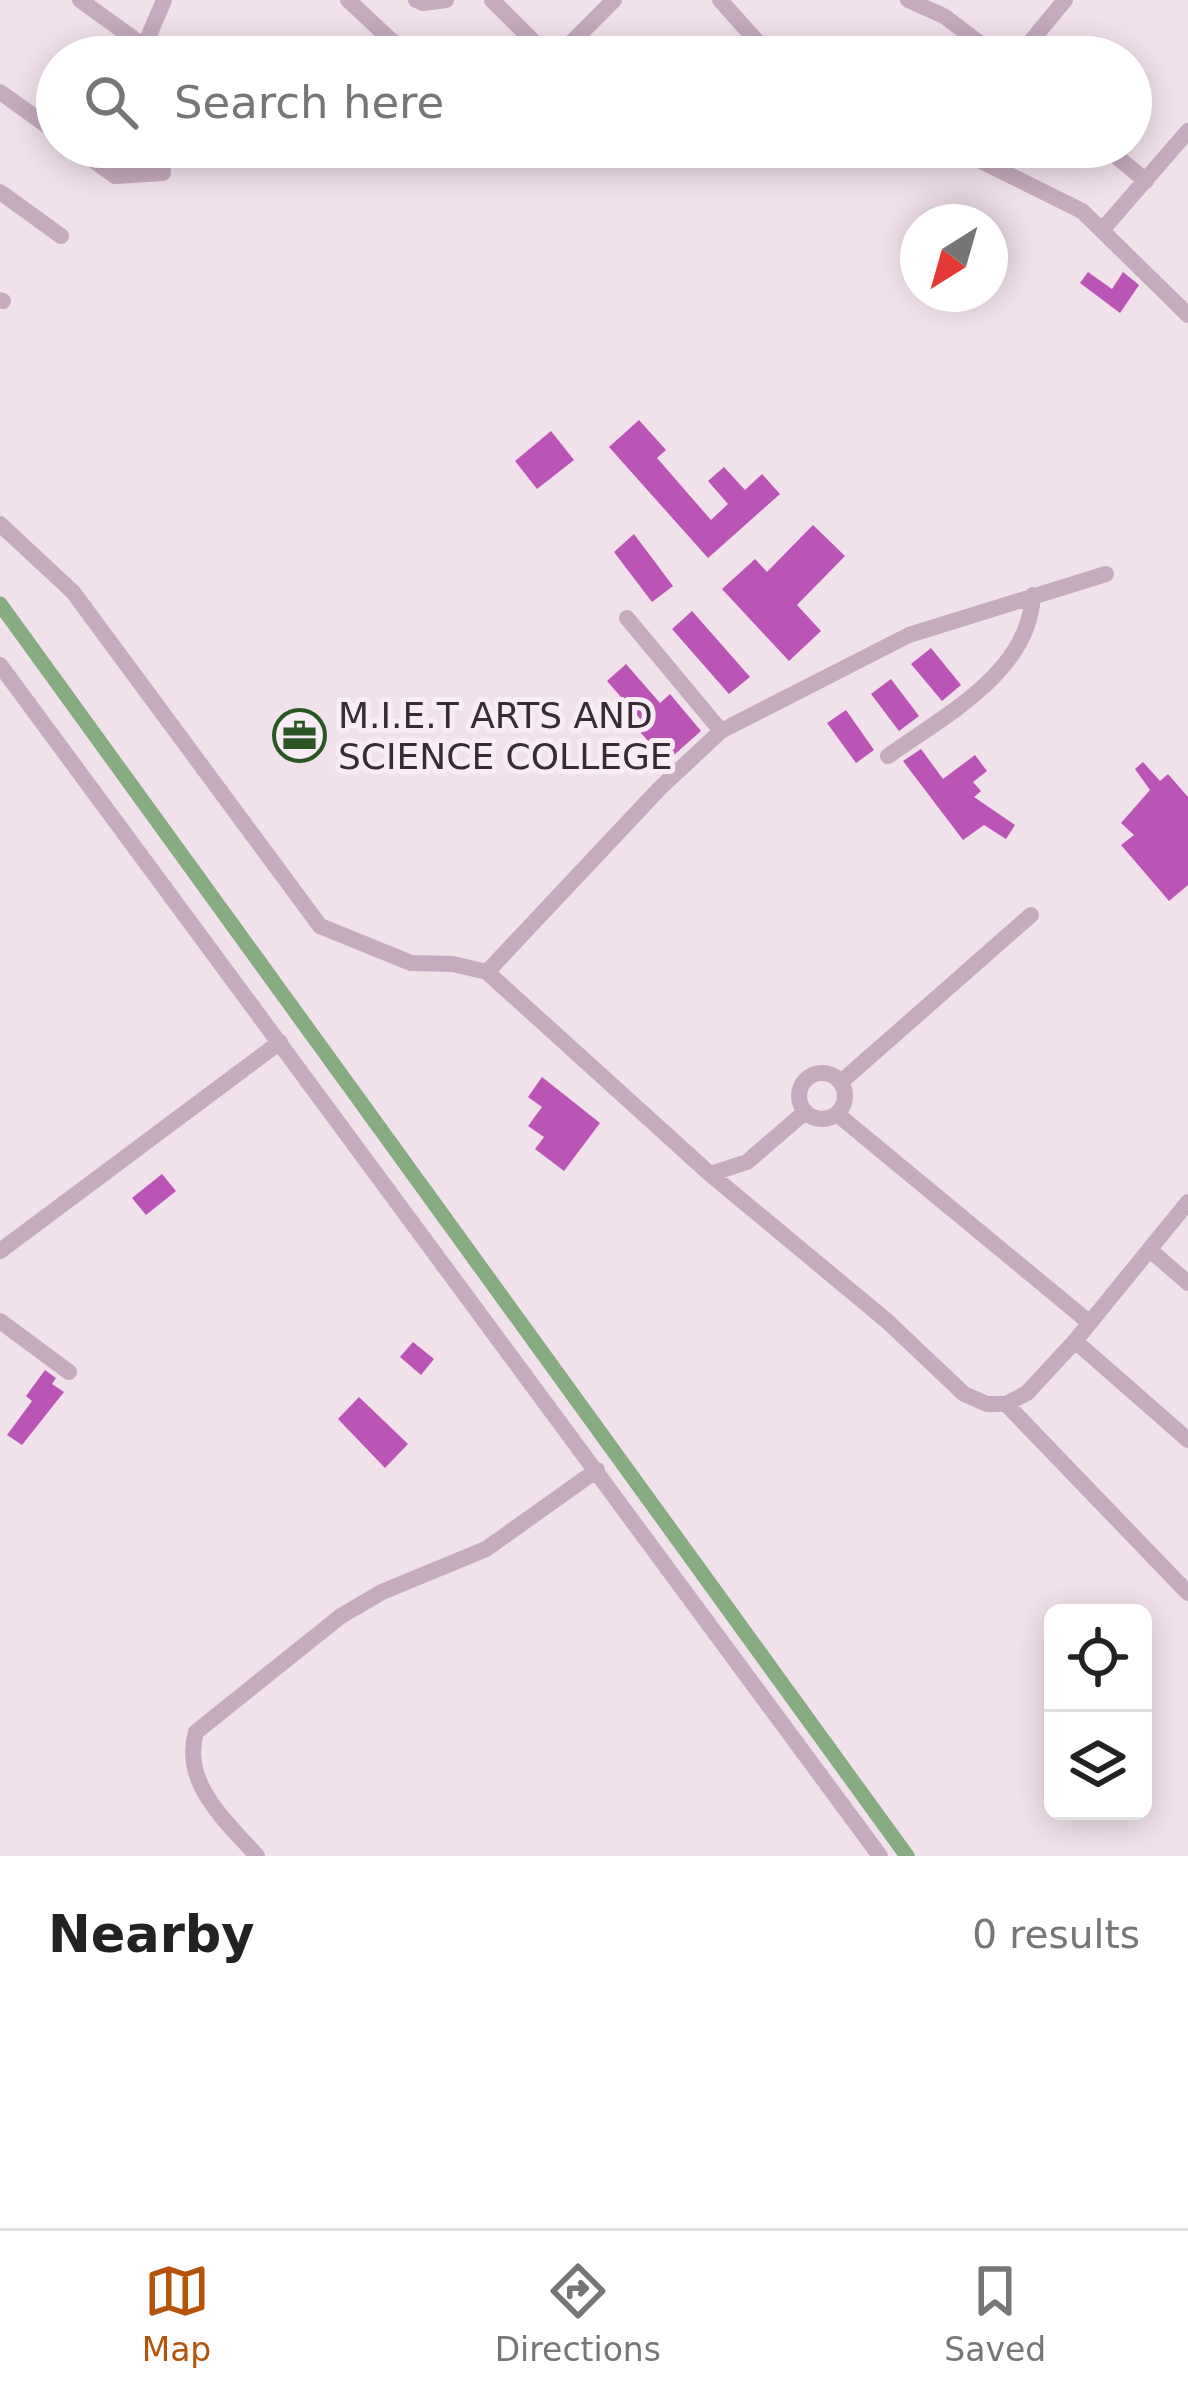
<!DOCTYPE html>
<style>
:root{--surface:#fff;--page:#f6f6f6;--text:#222;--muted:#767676;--line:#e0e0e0;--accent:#b45309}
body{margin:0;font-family:"DejaVu Sans",sans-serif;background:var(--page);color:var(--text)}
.controls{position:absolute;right:36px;bottom:36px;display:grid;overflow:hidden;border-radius:18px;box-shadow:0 6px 30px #0003}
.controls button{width:108px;height:108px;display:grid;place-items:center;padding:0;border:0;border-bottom:3px solid var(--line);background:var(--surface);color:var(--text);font:60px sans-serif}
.compass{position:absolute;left:900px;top:204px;width:108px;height:108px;border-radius:50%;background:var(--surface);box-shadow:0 6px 30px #0003;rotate:217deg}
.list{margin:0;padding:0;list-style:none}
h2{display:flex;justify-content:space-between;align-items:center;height:156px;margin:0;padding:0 48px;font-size:51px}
h2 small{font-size:39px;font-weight:400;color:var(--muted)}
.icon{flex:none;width:66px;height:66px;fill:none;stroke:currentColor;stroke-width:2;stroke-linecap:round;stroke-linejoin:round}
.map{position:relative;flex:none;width:1188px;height:1856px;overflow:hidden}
.search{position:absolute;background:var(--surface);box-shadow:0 6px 30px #0003;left:36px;right:36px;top:36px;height:132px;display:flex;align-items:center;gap:30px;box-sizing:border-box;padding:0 42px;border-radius:66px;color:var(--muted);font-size:45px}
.sheet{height:372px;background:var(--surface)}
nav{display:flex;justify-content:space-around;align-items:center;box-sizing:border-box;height:168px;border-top:3px solid var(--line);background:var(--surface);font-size:33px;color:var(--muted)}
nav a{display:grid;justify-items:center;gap:6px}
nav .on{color:var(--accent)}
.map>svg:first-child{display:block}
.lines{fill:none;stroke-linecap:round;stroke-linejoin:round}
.canal{stroke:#88ac82;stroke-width:15}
.building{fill:#bb55b5}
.minor{stroke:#c6aabe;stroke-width:16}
.labels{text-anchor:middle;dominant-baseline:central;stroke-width:10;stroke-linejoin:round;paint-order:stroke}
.poi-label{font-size:36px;fill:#382b36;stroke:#f9edf5;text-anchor:start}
</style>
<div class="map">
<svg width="1188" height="1856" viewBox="0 0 1188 1856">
<rect width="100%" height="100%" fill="#f1e1eb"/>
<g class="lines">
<path class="canal" d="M0 604 907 1856"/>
</g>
<path class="building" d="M1088 272 1112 289 1123 272 1139 285 1120 313 1080 283Z
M639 420 666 450 657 458 711 520 728 504 708 481 724 467 745 490 762 474 780 494 708 558 609 447Z
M551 431 574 460 537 489 515 461Z
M813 525 845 556 797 605 821 631 789 661 722 589 755 559 767 572Z
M634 534 673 586 652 602 614 552Z
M692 611 750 677 729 694 672 629Z
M931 648 961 685 942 701 911 664Z
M626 664 660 703 670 694 701 731 666 762 635 726 642 721 607 681Z
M891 679 919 716 899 731 871 694Z
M846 710 874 750 856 763 827 723Z
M921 749 943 779 975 755 987 771 973 782 981 791 974 797 1015 825 1006 839 984 825 963 840 903 761Z
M1143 762 1160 781 1168 774 1188 797V885L1169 901 1121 845 1134 835 1121 823 1150 790 1135 769Z
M542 1077 600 1123 564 1171 535 1149 544 1137 528 1126 542 1107 528 1097Z
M162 1174 176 1191 146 1215 132 1198Z
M413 1342 434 1359 421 1375 400 1357Z
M45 1370 56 1378 52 1384 64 1392 22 1445 7 1435 32 1401 26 1396Z
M359 1397 408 1444 385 1468 338 1419Z"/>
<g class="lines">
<path class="minor" d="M80 0 159 57
M348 0 409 57
M416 0 423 3 446 0
M492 0 549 57
M720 0 771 57
M908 0 944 16 998 57
M144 47 164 0
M557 57 614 0
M1018 57 1065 0
M0 92 57 133
M75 147 115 176 163 173 162 147
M953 147 1082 211 1188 315
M1105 147 1146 181
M0 192 61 236
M1103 229 1188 131
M0 300 3 301
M0 524 73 592 320 926 411 963 453 964 487 972 710 1174 887 1321 964 1394 987 1404H1006L1027 1393 1075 1341 1188 1202
M627 618 721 731
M0 665 880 1856
M888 756C945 715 1029 673 1033 595
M487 972 660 788 721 731 909 635 1106 574
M799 1096a23 23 0 1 1 46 0a23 23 0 1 1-46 0Z
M841 1082 1031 915
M837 1114 1090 1323
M710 1174 747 1162 805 1112
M1150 1250 1188 1283
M0 1251 280 1042
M0 1321 69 1372
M1075 1341 1188 1440
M1006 1404 1188 1593
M257 1856C226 1821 181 1783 196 1732L341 1616 382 1592 486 1549 597 1470"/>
</g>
<defs>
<symbol id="office-ring" viewBox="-11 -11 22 22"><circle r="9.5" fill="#f9edf5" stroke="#2a5624" stroke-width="1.5"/><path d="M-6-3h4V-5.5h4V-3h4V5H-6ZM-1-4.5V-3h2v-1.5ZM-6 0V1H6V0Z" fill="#2a5624"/></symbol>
</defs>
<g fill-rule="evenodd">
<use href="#office-ring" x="270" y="706" width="59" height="59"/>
</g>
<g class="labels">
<g class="poi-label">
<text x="338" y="715">M.I.E.T ARTS AND<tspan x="338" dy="41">SCIENCE COLLEGE</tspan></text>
</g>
</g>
</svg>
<div class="controls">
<button><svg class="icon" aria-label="locate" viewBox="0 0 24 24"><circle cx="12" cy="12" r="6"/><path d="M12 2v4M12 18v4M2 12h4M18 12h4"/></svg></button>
<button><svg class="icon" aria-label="layers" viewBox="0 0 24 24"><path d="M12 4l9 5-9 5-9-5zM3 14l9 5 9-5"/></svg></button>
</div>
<svg class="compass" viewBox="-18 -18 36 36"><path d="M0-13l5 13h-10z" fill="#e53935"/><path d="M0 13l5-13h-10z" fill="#767676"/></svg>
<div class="search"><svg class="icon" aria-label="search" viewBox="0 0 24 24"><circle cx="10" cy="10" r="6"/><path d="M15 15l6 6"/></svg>Search here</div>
</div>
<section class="sheet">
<h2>Nearby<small>0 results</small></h2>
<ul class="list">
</ul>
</section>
<nav>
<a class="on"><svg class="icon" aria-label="map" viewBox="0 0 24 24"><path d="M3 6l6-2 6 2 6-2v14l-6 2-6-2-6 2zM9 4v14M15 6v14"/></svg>Map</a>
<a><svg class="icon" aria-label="directions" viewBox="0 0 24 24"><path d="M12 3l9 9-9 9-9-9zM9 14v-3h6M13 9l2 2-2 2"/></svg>Directions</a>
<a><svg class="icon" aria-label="saved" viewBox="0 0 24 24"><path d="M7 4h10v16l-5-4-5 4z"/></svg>Saved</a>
</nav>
